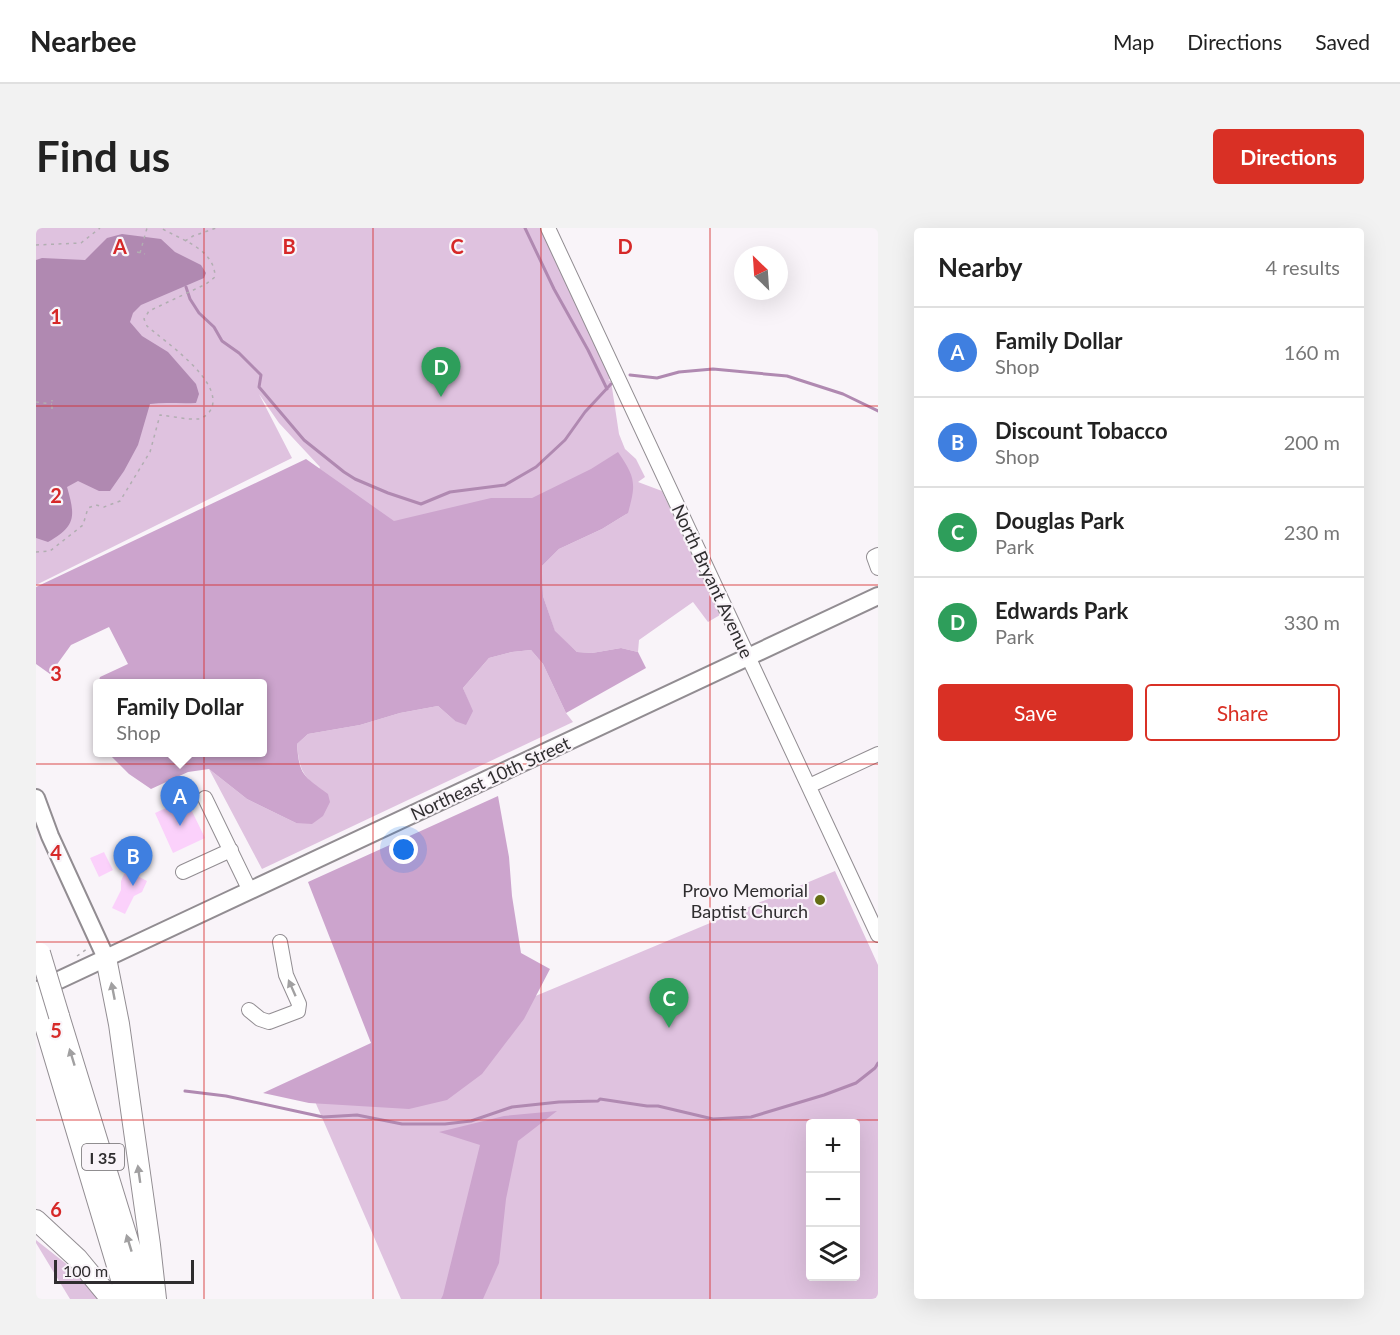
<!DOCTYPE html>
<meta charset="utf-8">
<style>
:root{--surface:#fff;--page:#f2f2f2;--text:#222;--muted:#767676;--line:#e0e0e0;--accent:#d93025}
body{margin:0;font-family:Lato,sans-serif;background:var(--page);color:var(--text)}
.controls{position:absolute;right:18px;bottom:18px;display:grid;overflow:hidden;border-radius:6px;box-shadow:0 6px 24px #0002}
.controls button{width:54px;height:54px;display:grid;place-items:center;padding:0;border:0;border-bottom:2px solid var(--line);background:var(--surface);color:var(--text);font:30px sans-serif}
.compass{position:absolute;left:698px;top:18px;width:54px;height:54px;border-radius:50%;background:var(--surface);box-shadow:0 6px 24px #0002;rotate:335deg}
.scale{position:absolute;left:18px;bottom:15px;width:140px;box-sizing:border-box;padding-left:6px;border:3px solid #2f2d2f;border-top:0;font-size:16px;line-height:21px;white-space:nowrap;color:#2f2d2f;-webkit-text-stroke:4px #f9f4f9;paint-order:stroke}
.you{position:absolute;left:368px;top:622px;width:21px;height:21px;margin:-15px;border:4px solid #fff;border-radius:50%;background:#1a73e8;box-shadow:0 0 0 9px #1a73e833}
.badge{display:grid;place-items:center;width:39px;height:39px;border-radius:50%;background:var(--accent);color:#fff;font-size:20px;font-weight:700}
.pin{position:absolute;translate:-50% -50px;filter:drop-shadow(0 2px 3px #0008)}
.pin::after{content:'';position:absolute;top:32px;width:21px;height:18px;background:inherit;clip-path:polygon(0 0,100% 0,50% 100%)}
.popup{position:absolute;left:57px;top:451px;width:174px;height:78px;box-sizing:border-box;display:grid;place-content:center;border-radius:6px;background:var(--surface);filter:drop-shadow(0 2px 4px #0005);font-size:20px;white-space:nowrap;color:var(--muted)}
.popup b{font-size:22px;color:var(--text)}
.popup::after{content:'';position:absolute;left:50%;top:100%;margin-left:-12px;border:12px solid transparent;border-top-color:var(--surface)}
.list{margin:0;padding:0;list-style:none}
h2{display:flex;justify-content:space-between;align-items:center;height:78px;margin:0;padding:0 24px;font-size:26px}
h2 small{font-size:20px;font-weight:400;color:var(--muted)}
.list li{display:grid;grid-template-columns:39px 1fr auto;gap:18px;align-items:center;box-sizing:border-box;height:90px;padding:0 24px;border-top:2px solid var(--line)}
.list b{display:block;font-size:22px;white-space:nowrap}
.list p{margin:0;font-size:20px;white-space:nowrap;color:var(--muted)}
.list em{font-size:20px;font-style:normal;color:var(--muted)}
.actions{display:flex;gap:12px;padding:18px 24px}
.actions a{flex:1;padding:14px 0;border:2px solid var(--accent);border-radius:6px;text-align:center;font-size:21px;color:var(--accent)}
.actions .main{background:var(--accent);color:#fff}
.icon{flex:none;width:33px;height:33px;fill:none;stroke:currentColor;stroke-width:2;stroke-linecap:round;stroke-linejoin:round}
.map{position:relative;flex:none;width:842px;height:1071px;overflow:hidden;border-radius:6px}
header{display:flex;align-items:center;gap:36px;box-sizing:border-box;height:84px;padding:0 30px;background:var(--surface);border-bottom:2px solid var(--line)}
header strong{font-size:28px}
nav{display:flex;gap:33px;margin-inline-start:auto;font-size:21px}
.intro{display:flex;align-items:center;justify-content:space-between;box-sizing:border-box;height:144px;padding:0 36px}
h1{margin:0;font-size:42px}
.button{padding:15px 27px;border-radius:6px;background:var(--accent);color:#fff;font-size:21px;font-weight:700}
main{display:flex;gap:36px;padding:0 36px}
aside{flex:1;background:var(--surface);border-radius:6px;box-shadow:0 6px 24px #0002}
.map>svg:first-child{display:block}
.green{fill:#dfc2df;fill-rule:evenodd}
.forest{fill:#cca4cd}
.water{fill:#b089b1}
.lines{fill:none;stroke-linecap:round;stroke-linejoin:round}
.stream{stroke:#b089b1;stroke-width:3}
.building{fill:#fbd1fb}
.minor-casing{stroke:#928d92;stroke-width:16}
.major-casing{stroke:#928d92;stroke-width:20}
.highway-casing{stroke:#928d92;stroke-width:22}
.path{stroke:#b1aeb1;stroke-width:1.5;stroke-dasharray:3 4.5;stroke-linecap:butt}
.minor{stroke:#fff;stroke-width:14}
.major{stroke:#fff;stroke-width:16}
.highway{stroke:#fff;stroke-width:20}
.highway-bridge-casing{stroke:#928d92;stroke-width:22;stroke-linecap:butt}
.highway-bridge{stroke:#fff;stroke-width:20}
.oneway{fill:#a1a0a1}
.grid{fill:none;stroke:#d62828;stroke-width:1.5;stroke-opacity:0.55}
.poi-dot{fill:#646e15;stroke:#f9f4f9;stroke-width:2}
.labels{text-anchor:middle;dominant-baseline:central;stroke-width:4.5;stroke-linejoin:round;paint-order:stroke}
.shield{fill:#f9f4f9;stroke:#6c696c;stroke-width:1.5}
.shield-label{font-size:16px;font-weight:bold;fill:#2f2d2f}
.street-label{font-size:18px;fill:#2f2d2f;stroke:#f9f4f9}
.poi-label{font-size:18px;fill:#2f2d2f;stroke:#f9f4f9;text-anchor:end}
.grid-label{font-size:20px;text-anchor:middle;font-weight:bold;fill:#d62828;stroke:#f9f4f9;stroke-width:4.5;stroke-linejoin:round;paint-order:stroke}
</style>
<header>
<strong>Nearbee</strong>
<nav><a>Map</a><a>Directions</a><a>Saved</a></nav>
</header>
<div class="intro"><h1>Find us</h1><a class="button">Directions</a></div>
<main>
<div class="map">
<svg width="842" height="1071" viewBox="0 0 842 1071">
<rect width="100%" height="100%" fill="#f9f4f9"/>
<path class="green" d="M0 0H506L577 150 572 152 575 153 583 206 589 221 600 231 609 249 602 254 626 263 684 387 672 394 657 374 603 412 602 424 585 420 556 425 541 424 519 404 507 368 506 338 523 321 566 301 592 285 536 311 264 287 284 239 243 195 223 166 256 230 0 357Z
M495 422 507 436 530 485 537 494 226 641 173 541 211 571 260 595 286 562C266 549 263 540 261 516L272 506 324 497 364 485 402 478 419 493 436 483 427 460 453 430 476 424Z
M799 643 842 737V1071H365L274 862ZM774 896H820V1048H774Z
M0 1012 38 1042 62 1071H34L0 1015Z"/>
<path class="forest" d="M582 224C600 250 600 256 592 285L566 301 523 321 506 338 507 368 519 403 541 424 556 425 585 420 602 424 610 440 530 485 507 436 495 422 476 424 453 430 427 460 437 483 430 497 419 493 402 478 364 485 324 497 272 506 261 516C263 548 268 548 292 566L294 574 287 588 276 596 260 595 211 571 173 541 152 544 115 561 93 546 72 525 226 524V456L62 455 64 449 92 436 73 399 35 417 14 446 0 436V359L270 231 358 293 455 270H496L555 241Z
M462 568 473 629 476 668 485 725 514 741 488 791 446 846 411 872 373 881 273 875 227 865 335 815 272 654Z
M521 883 482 913 470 971 463 1035 447 1071H405L407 1067 444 917 403 904 468 888Z"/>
<path class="water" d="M86 6 125 11 139 24 165 37 170 45 168 50 105 77 97 85 94 94 106 108 132 124 160 156 163 166 160 175C144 176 129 174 114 176L102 217 88 243 74 263H63L42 253 31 259C39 287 41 298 12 314L0 310V32L6 30 49 32 71 10Z"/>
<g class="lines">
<path class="stream" d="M489 0 518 61 552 122 571 161
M150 59 154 71 163 85 178 99 186 113 203 125 225 147 223 159 268 212 308 244 319 251 352 265 385 276 414 264 469 257 500 239 529 212 549 184 575 156
M594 147 621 150 643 144 677 141 751 148 807 166 842 183
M149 863 190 868 287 889 321 887 366 896H409L435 893 476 879 523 874 562 873 564 871 611 878H622L677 891 715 889 788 867 820 855 839 840 842 835"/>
</g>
<path class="building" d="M150 571 169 610 137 625 119 585Z
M68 624 77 642 63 649 54 630Z
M90 642 111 653 106 664 98 668 89 686 76 680 85 662V653Z"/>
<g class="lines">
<defs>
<path id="minor" d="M512 0 842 707
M842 327 838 329 842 340
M773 558 842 526
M169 570 214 663
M147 644 195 622
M213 782 224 791 233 794 262 783 263 776 250 747 244 714"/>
<path id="major" d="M0 570 14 608 70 730
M4 761 842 368"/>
<path id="highway" d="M70 730 83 796 114 1017 120 1071
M0 768 91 1071
M23 788 110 1071
M0 992 41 1030 75 1071"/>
</defs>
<use href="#minor" class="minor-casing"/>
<use href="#major" class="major-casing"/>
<use href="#highway" class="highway-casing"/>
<path class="path" d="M149 13 157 8 180 0
M0 17 45 15 64 0
M101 24 109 26
M104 25 111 0
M0 174 16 176
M16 181V172
M0 324 14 323 47 297 52 280 60 277 68 279 84 273 114 224 124 187C136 188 151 192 162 191 168 190 174 185 176 179 185 151 129 114 111 98L108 91 113 83 170 56 179 49C179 21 145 12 125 0
M41 728 51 721"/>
<use href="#minor" class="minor"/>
<use href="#major" class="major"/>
<use href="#highway" class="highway"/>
<defs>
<path id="highway-bridge" d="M4 725 23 788"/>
</defs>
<use href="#highway-bridge" class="highway-bridge-casing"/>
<use href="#highway-bridge" class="highway-bridge"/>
</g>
<defs><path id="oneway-solid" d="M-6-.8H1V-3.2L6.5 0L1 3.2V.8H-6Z" transform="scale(1.5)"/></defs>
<g class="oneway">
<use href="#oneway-solid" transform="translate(256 760) rotate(-114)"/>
<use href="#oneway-solid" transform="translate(77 763) rotate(-101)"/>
<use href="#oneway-solid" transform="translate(36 829) rotate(-107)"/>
<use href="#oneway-solid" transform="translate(103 946) rotate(-98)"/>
<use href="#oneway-solid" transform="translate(93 1015) rotate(-107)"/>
</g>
<path class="grid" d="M168 0V1071M337 0V1071M505 0V1071M674 0V1071M0 178H842M0 357H842M0 536H842M0 714H842M0 892H842"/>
<circle class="poi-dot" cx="784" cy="672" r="6"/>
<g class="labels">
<rect class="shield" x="46" y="916" width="42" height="26" rx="4.5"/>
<g class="shield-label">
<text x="67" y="929">I 35</text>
</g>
<g class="street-label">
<text transform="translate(677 353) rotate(65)">North Bryant Avenue</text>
<text transform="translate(454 550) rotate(-25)">Northeast 10th Street</text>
</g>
<g class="poi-label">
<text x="772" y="662">Provo Memorial<tspan x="772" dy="21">Baptist Church</tspan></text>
</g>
</g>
<g class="grid-label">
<text x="84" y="26">A</text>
<text x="253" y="26">B</text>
<text x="421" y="26">C</text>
<text x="589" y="26">D</text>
<text x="20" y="96">1</text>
<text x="20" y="275">2</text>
<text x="20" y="453">3</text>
<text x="20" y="632">4</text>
<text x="20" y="810">5</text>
<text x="20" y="989">6</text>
</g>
</svg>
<div class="controls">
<button>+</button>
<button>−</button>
<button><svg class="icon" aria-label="layers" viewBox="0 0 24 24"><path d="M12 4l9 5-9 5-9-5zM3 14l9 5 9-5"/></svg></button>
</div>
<svg class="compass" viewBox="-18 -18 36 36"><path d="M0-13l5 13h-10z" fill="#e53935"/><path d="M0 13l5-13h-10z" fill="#767676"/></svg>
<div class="scale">100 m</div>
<div class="you"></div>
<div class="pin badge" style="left:144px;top:598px;background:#3f7fe0">A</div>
<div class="popup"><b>Family Dollar</b>Shop</div>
<div class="pin badge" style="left:97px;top:658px;background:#3f7fe0">B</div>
<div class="pin badge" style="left:633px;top:800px;background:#2e9e5b">C</div>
<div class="pin badge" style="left:405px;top:169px;background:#2e9e5b">D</div>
</div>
<aside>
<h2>Nearby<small>4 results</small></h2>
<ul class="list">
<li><span class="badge" style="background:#3f7fe0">A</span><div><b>Family Dollar</b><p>Shop</p></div><em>160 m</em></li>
<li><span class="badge" style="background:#3f7fe0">B</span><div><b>Discount Tobacco</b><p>Shop</p></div><em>200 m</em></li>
<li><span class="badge" style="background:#2e9e5b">C</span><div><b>Douglas Park</b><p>Park</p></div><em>230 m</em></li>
<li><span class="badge" style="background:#2e9e5b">D</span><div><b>Edwards Park</b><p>Park</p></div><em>330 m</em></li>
</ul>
<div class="actions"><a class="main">Save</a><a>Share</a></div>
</aside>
</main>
